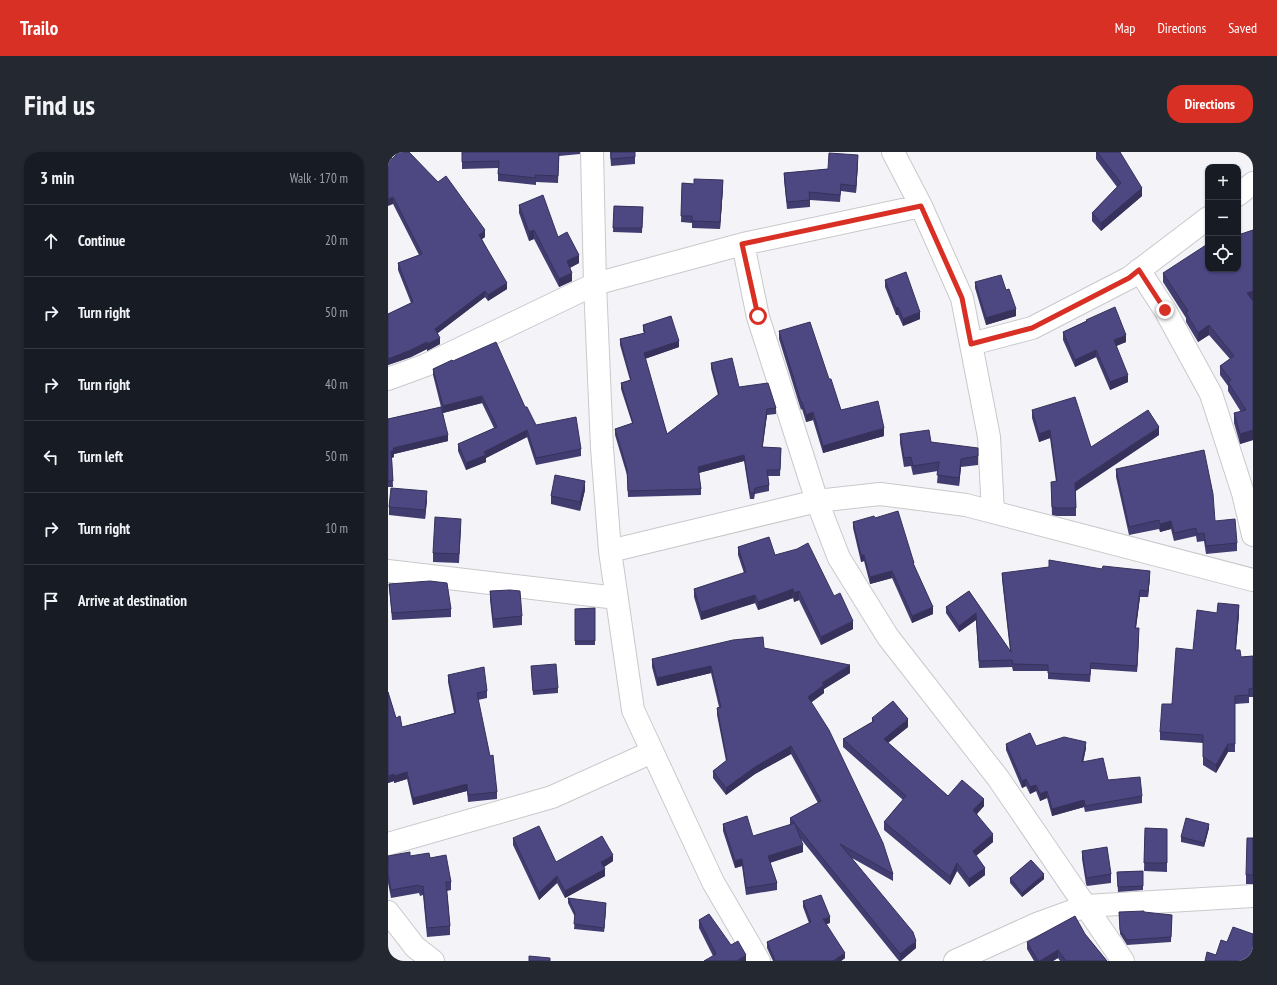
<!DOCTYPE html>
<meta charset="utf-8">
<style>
:root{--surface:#171b24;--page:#242831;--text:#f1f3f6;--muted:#9ea1a6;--line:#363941;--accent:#d93025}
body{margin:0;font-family:"PT Sans Narrow",sans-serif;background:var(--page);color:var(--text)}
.controls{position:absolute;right:12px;top:12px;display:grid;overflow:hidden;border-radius:8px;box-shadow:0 1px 3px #0004}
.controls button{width:36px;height:36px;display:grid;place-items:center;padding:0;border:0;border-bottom:1px solid var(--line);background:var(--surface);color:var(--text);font:20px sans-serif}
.stop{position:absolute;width:12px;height:12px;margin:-9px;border:3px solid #d93025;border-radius:50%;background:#fff}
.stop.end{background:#d93025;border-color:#fff;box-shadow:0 1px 4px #0008}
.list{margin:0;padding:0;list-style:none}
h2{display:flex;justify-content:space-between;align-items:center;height:52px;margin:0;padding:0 16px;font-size:17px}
h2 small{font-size:13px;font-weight:400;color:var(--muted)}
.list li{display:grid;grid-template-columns:26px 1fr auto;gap:12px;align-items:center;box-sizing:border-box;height:72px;padding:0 16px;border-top:1px solid var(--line)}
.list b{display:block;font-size:15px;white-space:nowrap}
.list em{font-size:13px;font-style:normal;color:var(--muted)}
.icon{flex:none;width:22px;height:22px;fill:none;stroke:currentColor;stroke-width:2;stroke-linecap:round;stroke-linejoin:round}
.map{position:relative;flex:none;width:865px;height:809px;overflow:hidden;border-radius:16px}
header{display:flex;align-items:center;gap:24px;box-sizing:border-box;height:56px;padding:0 20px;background:var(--accent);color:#fff}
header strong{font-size:19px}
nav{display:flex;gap:22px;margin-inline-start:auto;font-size:14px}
.intro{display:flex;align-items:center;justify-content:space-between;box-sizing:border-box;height:96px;padding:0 24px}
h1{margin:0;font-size:28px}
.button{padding:10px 18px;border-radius:16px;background:var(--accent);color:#fff;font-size:14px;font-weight:700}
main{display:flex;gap:24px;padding:0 24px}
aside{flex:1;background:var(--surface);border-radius:16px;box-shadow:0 1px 3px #0004}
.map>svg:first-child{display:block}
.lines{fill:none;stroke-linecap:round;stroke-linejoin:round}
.minor-casing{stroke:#c9c9cc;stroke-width:24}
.minor{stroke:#fff;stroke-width:22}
.wall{fill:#423d70}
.shaded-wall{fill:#36325b}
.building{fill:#4d4782;stroke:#36325b}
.route{stroke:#d93025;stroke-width:5}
</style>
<header>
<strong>Trailo</strong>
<nav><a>Map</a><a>Directions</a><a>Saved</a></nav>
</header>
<div class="intro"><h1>Find us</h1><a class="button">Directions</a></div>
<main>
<aside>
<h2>3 min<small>Walk · 170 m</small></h2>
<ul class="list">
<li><svg class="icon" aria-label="ahead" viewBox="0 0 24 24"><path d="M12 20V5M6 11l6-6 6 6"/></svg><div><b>Continue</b></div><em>20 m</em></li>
<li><svg class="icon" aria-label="right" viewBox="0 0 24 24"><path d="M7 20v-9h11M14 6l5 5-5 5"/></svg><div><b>Turn right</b></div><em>50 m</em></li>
<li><svg class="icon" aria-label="right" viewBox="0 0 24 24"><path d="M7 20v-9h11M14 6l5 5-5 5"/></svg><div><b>Turn right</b></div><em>40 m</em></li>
<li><svg class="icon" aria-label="left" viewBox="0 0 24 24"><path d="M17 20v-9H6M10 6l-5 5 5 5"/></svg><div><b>Turn left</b></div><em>50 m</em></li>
<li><svg class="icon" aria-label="right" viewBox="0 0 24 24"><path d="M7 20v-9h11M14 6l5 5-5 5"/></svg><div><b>Turn right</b></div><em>10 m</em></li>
<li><svg class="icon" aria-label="arrive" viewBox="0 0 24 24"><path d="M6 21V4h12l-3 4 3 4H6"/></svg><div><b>Arrive at destination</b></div></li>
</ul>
</aside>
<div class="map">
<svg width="865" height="809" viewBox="0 0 865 809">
<rect width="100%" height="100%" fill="#f4f4f8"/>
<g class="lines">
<defs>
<path id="minor" d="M505 0 533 54 574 146 601 285 605 360
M850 43 865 31
M355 92 533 54
M751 118 777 158 823 242 855 341 865 383
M583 192 644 176 741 126 820 66
M0 227 38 213 207 132 204 0
M222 399 429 349 492 342 578 353 865 428
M0 419 229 446
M0 692 164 645 264 600
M0 760 27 795 45 809
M371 809 325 730 245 558 222 399 214 296 207 132 355 92 370 165 429 349 451 406 500 485 610 626 735 809
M567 809 651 771 698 754 865 744"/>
</defs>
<use href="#minor" class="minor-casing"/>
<use href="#minor" class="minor"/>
</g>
<path class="wall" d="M74 0H192V2L171 4 170 31 148 30V33L110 29V16L74 17Z
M222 0H247V12L223 14Z
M708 0H732L754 44 713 79 704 69V61L729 35 708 7Z
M4 7 97 85 94 87 119 137 100 149 97 145 50 181 52 192 39 199V197L23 205 0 213V162L23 151 10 118V111L31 103 5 52Z
M470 10 468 41 453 39 452 50 422 48V55L399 57 396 28V21L440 17Z
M294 31 306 32 335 35 332 77 304 76V71L293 70Z
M131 53 170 85 191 111 182 116 184 129 171 135 146 87 141 89 131 61Z
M226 54 255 55 254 81 225 80Z
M865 78V288L852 292 846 271V261L853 260 840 239V234L832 223V214L842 207 821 183 810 190 798 170V166L775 130V121Z
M497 128 532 167 515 174 510 163H508L497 135Z
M587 130 618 138 628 164 598 173 587 136Z
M698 168 738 190 728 194 740 230 722 238 708 205 687 215 675 188V180L698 169Z
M255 173 291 195 257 207 279 282 330 243 323 217V211L351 235 388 256V262L379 263 374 295 393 296 392 324H380L381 333V339L367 342 366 347H362L356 309 311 321 313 337V343L240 345 239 323 227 283V277L244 271 233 237V231L242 228 232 193V187L256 181 255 179Z
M391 179 441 227 453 258 496 284 435 301 425 268 418 270 414 257 413 258 391 187Z
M65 209 137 255 148 273 193 297V304L148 313 139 285 98 306V310L78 318 70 299V292L106 276 94 251 55 261 60 289 6 302V305L4 306 5 335H0V267L53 255 45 223V217Z
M644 258 703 295 771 283 688 339V364H669L664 363 663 330H668L662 286 651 290 644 266Z
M512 282 543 290 590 304V313L573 315 571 334 549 331 550 319 525 323 523 314 516 315 512 291Z
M728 317 827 369 849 391V399L818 402 816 389 809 390 808 384 786 389 783 377 772 380 771 377 741 383 728 325Z
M197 338 192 359 163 352V344Z
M39 348 37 367 1 363V355Z
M487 366 526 413 545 462 524 471 504 426 482 432 476 409 473 410 465 376V370Z
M73 376 71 411 45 410V401Z
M350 395 387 403 446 444 465 477 433 493 411 448 406 450 405 446 370 458 367 451 313 468 306 445V437L356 421 350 403Z
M614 421 762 425 760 445H752L748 476 751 483 749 520 703 517 702 530 660 527V519H625L624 515 591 516 588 468 571 480 558 461V455L581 439 622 499 614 427Z
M1 432 63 457V465L4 468Z
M102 439 134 464V473L105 476 102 448Z
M207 456V493H187V457Z
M829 461 851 462 848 498 853 505 865 504V545H861V551L847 552V600H840L828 621 815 613V591L772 588V580L784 552 805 498Z
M376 496 462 521 436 537V541L423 550 505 722V729L464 706 528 796 513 809H511L412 686 415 700 382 711 389 731V738L358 743 354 714 347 716 335 679V672L365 684 402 673V666L430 651 403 602 367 622 338 643 325 626V619L338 609 329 563V556L331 555 323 521 269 534 264 515V507Z
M143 514 170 536V541L145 543Z
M60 523 99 539V546L90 548 109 640V647L80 650 79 639 25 653 19 627 6 631V629L0 631V540L8 566 14 575 66 561 60 530Z
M484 566 520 575 500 591 560 644 596 654 589 662 605 690 588 704 597 723 581 735 569 719 562 733 496 678V670L515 648 455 595V587L484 570Z
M618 592 648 594 698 596 695 610 720 628 754 644V651L697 660 696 655 664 664 659 646 652 649 648 639 642 642 638 634 634 636 618 598Z
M757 676 779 677V720L756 719Z
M821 676 816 695 793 690V685Z
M125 686 168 710 225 709 216 715 217 724 177 746 169 731 151 748 125 693Z
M865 686V732H858V723Z
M694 699 723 722V731L699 734 698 732 694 707Z
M0 704H22L42 706 63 730V738L59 739 62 774V783L39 785 35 743 32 744 31 741 3 746 0 731Z
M755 719V738L730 740 729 720Z
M622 726 656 727 634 745 622 731Z
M180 746 218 756 216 780 186 777 187 765 180 751Z
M415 749 442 771 438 772 457 806 453 809H385L379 796V790L421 771 415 755Z
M731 760 784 763 783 790 739 793 732 782Z
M311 768 343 793 358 809 325 804 311 776Z
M697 782 719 809H672L670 806 665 809H646L639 797V790Z"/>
<path class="shaded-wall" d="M470 3V10L468 41V34Z
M335 28V35L332 77V70Z
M754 36V44L713 79V71Z
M5 45V52L0 54V47Z
M97 78V85L91 89V83Z
M146 78V87L141 89V80Z
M191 103V111L179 117V109Z
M184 121V129L171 135V127Z
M119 131V137L100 149V143Z
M97 139V145L47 183V177Z
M865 139V149L859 141Z
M510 155V163H508V156Z
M628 157V164L598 173V166Z
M532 160V167L515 174V167Z
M821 173V183L810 190V181Z
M738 183V190L726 195V188Z
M52 186V192L39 199V192Z
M291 189V195L256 207V201Z
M39 190V197L23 205 0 213V207Z
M708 198V205L687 215V208Z
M740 223V230L722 238V230Z
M94 244V251L55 261V254Z
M379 257V263L374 301V295Z
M425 260V268L418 270V263Z
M771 275V283L687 339V331Z
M496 276V284L435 301V294Z
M139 278V285L98 306V310L78 318V311L96 300Z
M662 278V286L651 290V282Z
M865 278V288L852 292V282Z
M60 283V289L6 302V305L3 306V299L5 296Z
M356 303V309L310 321V315Z
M573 307V315L571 334V326Z
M197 329V338L192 359V350Z
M39 339V348L37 367V358Z
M783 369V377L772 380V372Z
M473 403H476V409L473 410Z
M504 419V426L482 432V425Z
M762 419V425L760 445V439Z
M405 437V446L370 458V450Z
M752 438V445L747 483V476Z
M411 439V448L406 450V441Z
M367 443V451L313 468V460Z
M851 453V462L847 507V498Z
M545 455V462L524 471V464Z
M588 461V468L571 480V474Z
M465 469V477L433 493V485Z
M751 476V483L749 520V514Z
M462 513V521L436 537V541L420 553V545L434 531Z
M323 514V521L269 534V526Z
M520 567V575L496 594V587Z
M698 590V596L694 616V610Z
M840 592V600L828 621V613Z
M403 594V602L367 622 338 643V636L367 615Z
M19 620V627L6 631V624Z
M6 622V629L0 631V624Z
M638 627V634L634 636V629Z
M79 632V639L25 653V646Z
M648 633V639L642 642V635Z
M659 639V646L652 649V642Z
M596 647V654L585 666V658Z
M696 648V655L664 664V657Z
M821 672V676L816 695V691Z
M605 682V690L585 706V699Z
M415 693V700L380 711V704Z
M225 703V709L213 717V710Z
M354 707V714L347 716V709Z
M569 711V719L562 733V725Z
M597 716V723L581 735V727Z
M217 717V724L177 746V739Z
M656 722V727L634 745V741Z
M169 724V731L151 748V741Z
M218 751V756L216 780V776Z
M442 765V771L435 773V767Z
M528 789V796L512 809V802Z
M670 798V806L665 809H652Z
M457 801V806L453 809H445Z
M358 803V809H349Z"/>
<path class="building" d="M11 0H21L50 30 58 24 97 78 91 83 119 131 100 143 97 139 47 177 52 186 39 192V190L23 198 0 207V162L25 150 10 111 34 102 5 45 0 47V1L4 7Z
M74 0H171L170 24 147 23 148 26 110 22 111 9 74 10Z
M223 0H247V5L223 7Z
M709 0H732L754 36 713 71 704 61 733 31Z
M441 1 470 3 468 34 453 32 452 43 421 40 422 48 399 50 396 21 440 17Z
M306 27 335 28 332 70 304 69V64H293L294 31 306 32Z
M155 43 170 85 179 80 191 103 179 109 184 121 171 127 146 78 141 80 131 53Z
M226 54 255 55 254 76H225Z
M865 78V139L859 141 865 149V278L852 282 846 261 858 258 840 230 843 228 832 214 846 204 821 173 810 181 798 161 800 159 775 121 818 93 820 92V117H850V83Z
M518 120 532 160 515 167 510 155 508 156 497 128Z
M613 123 618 138 621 137 628 157 598 166 587 130Z
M727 155 738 183 726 188 740 223 722 230 708 198 687 208 675 180 699 169 698 168Z
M283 164 291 189 256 201 279 282 331 242 323 211 344 206 351 235 380 231 388 256 379 257 374 295 393 296 392 318H379L381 333 367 336 366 341H362L356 303 310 315 313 337 240 339 239 317 227 277 245 271 233 231 243 228 232 187 257 181 255 173Z
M422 170 441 227H443L453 258 490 249 496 276 435 294 425 260 418 263 414 250H413L391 179Z
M108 190 137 255H139L148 273 188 265 193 297 148 306 139 278 96 300 98 303 78 311 70 292 109 275 94 244 55 254 45 217 64 208 65 209Z
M687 245 703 295 760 258 771 275 687 331 688 356H669L664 355 663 330 669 329 662 278 651 282 644 258Z
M53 255 60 283 5 296 6 299H3L5 329H0V267Z
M541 278 543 290 590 296V304L573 307 571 326 549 323 551 310 525 314 523 305 516 306 512 282Z
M816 298 825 342 827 369 847 367 849 391 818 394 816 381 809 382 808 376 786 381 783 369 772 372 771 368 741 375 728 317Z
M167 323 197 329 192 350 163 344Z
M3 336 39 339 37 358 1 355Z
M510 359 526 411H525L545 455 524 464 504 419 482 425 476 403H473L465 370 486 364 487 366Z
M47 365 73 367 71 402 45 401Z
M381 385 387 403 409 397 420 391 446 444 452 441 465 469 433 485 411 439 406 441 405 437 370 450 367 443 313 460 306 437 358 420 350 395Z
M661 408 714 417 715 414 762 419 760 439 752 438 747 476H751L749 514 703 511 702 523 660 521V513L625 512 624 508 591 509 588 461 571 474 558 455 581 439 623 500 614 421 661 415Z
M42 429 59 431 63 457 4 461 1 432Z
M122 438 132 439 134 464 105 467 102 439Z
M830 451 851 453 847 498H852L853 505 865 504V536L861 537V543L847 544V592H840L828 613 815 605V583L772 580 774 552H784L788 496 805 498 809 458 829 461Z
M207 456V489H187V457Z
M375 485 376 496 462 513 434 531 436 533 420 545 441 578 495 691 505 722 452 692 525 780 528 789 512 802 407 672 415 693 380 704 389 731 358 736 354 707 347 709 335 672 359 664 365 684 407 671 402 666 433 649 403 594 367 615 338 636 325 619 339 608 329 556 333 555 323 514 269 526 264 507 345 488Z
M168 512 170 536 145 539 143 514Z
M96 515 99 539 89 541 102 604 105 603 109 640 80 643 79 632 25 646 19 620 6 624V622L0 624V540L8 566 12 564 14 575 68 561 60 523Z
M505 549 520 567 496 587 560 644 574 628 596 647 585 658 605 682 585 699 597 716 581 727 569 711 562 725 496 670 518 644 455 587 486 569 484 566Z
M642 581 648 594 676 585 698 590 694 610 715 606 720 628 752 625 754 644 697 654 696 648 664 657 659 639 652 642 648 633 642 635 638 627 634 629 618 592Z
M798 666 821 672 816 691 793 685Z
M151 674 168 710 214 684 225 703 213 710 217 717 177 739 169 724 151 741 125 686Z
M757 676 779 677V711H756Z
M859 686H865V723H858Z
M719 695 723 722 699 726 698 724 694 699Z
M22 700V704L41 701 42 706 58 703 63 730H58L62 774 39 776 35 734 32 735 31 733 3 738 0 722V704Z
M643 708 656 722 634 741 622 726Z
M755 719V734L730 735 729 720Z
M433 743 442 765 435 767 457 801 445 809H387L379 790 423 770 415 749Z
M180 746 218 751 216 776 186 772 187 761Z
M756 759V760L784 763 783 785 739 788 732 778 731 760Z
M321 762 343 793 350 789 358 803 349 809H316L328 802 311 768Z
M687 764 697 782 719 809H678L670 798 652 809H650L639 790Z
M845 775 865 782V809H817L819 800 828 803 833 788 839 790Z
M141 804 162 806V809H141Z"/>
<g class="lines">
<path class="route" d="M370 164 354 92 533 54 574 146 583 192 644 176 741 126 751 118 777 158"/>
</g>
</svg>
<div class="controls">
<button>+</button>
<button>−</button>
<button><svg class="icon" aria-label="locate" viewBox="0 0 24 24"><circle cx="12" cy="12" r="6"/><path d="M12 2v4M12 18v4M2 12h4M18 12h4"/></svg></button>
</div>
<div class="stop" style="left:370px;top:164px"></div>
<div class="stop end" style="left:777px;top:158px"></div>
</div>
</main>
